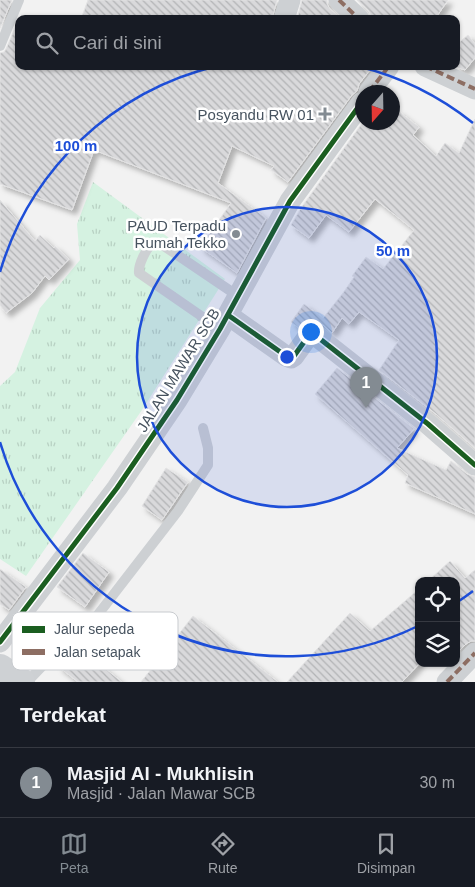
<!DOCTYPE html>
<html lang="id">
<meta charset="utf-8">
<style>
:root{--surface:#171b24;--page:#20242c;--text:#f1f3f6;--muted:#9ea1a6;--line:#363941;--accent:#838b92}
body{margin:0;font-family:Arial,sans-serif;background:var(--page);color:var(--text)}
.controls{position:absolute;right:15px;bottom:15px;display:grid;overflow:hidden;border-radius:10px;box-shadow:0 1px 4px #0004}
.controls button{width:45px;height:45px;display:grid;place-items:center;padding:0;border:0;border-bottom:1px solid var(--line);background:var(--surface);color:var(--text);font:25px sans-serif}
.compass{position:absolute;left:355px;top:85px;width:45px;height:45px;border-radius:50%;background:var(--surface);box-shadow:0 1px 4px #0004;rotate:200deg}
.you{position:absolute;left:310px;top:331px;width:18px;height:18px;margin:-12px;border:4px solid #fff;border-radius:50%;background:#1a73e8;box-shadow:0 0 0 8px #1a73e833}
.badge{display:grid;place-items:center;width:32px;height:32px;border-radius:50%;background:var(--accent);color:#fff;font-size:16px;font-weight:700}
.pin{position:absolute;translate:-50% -41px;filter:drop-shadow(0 1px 2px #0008)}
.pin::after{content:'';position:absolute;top:26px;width:18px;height:15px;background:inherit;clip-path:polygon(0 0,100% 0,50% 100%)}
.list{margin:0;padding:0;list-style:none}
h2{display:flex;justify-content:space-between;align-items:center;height:65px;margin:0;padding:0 20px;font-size:21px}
h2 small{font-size:16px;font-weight:400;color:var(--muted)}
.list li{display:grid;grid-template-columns:32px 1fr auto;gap:15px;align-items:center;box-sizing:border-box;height:70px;padding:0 20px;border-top:1px solid var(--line)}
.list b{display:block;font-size:19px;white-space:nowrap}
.list p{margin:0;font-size:16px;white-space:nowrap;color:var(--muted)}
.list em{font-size:16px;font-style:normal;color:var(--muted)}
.icon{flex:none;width:28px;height:28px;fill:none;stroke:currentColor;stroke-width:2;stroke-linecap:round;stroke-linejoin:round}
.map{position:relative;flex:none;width:475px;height:682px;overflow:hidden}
.search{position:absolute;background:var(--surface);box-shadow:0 1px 4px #0004;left:15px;right:15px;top:15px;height:55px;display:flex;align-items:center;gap:12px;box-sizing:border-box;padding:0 18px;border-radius:10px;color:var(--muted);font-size:19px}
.sheet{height:135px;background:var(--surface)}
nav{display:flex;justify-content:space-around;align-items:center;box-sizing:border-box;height:70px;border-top:1px solid var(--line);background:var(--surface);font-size:14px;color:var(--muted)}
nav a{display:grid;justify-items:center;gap:2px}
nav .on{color:var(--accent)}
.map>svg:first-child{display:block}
.grass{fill:url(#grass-tufts)}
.building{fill:url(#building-back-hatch);stroke:#e3e3e4;filter:url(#shadow)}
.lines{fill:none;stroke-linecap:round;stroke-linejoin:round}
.service{stroke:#cdd0d3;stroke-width:10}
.minor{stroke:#cdd0d3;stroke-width:21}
.secondary{stroke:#ced1d4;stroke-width:28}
.quiet{stroke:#8d6e63;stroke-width:4;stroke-dasharray:8 4;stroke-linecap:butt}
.cycleway-casing{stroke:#fff;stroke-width:8}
.cycleway{stroke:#1b5e20;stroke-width:5}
.ring{fill:none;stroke:#1d4ed8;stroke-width:2.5}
.poi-dot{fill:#838b92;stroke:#fff;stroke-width:2}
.labels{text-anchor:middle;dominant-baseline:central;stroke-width:5;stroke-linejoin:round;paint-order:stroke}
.poi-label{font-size:15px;fill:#47535f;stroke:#fff;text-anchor:end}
.street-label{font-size:15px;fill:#47535f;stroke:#fff}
.key{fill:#fff;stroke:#c8cbcf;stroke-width:1}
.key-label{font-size:14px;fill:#47535f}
.centre{fill:#1d4ed8;stroke:#fff;stroke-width:2.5}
.ring-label{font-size:15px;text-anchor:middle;font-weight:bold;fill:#1d4ed8;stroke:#fff;stroke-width:5;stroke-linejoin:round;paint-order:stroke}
</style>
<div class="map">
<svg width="475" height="682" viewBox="0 0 475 682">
<defs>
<pattern id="grass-tufts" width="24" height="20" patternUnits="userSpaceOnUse" patternTransform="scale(1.25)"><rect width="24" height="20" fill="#d5f2e1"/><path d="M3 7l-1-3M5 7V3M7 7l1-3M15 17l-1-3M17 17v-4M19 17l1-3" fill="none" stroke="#b8d1c3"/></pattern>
<pattern id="building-back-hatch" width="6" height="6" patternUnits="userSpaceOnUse" patternTransform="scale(1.25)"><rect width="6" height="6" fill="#d9d9db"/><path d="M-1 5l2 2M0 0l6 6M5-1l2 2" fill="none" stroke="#b2b3b5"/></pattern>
<filter id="shadow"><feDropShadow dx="4.5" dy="4.5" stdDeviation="2.5" flood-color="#0004"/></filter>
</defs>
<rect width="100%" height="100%" fill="#f2f2f2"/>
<path class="grass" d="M93 182 225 279 142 410 26 576 0 559V386L15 372 40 308 80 260 77 224Z"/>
<path class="building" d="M0 0H12L0 28Z
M88 0H277L272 19H81Z
M302 0H327V4L330 9 341 19H297Z
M357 0H448L435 19H371V15L368 10Z
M19 19V66H373L359 84 357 91 352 95 288 182 271 170 274 166 232 146 218 183 266 218 237 273 200 247 231 203 94 150 72 210 0 184V53L4 52 6 49Z
M468 35 475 44V58L465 70 456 67V45Z
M397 110 419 127 413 135 436 156 445 143 459 153 475 119V448L436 414 379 370 399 340 359 312 349 324 342 318 332 333 323 325 316 322H308L299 328 291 322 304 304 323 318 343 293 354 277 352 276 366 257 383 269 414 230 375 199 349 232 326 215 309 238 291 225 301 208 363 122H375L383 128 387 122H392V116Z
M0 200 35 241 40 235 54 248 55 246 69 259 49 280 45 276 32 293 6 313 0 305Z
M337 368 414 429 397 448 446 470 451 461 467 474 475 477V514L405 483 408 475 315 394Z
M166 468 188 482 162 520 142 506Z
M83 553 109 572 85 607 57 587Z
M450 561 465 578 475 570V641H471L466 644 456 654V581H428Z
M0 569 26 587 9 610 0 604Z
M419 589V664L402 682H287L350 613 370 631Z
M193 616 228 643 278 682H141Z
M77 646 122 682H78L58 666 70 651Z"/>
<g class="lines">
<path class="service" d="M0 46 19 0
M220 329 139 273C138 266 146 247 153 244 156 243 157 244 161 244L238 296
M27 682 51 657 86 630 178 511 208 465V448L203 428"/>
<path class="minor" d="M339 0 359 19
M284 19 290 0
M425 66 475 89
M369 92 389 66
M228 315 286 356 291 358 294 356 309 335 312 334 315 335 428 424 475 465
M0 642 117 488 177 400 220 329 290 201 362 102
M447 682 475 653"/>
<path class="secondary" d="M0 668 21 682"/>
<path class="quiet" d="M339 0 359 19
M425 66 475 89
M369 92 389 66
M447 682 475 653"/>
<defs>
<path id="cycleway" d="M228 315 286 356 291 358 294 356 309 335 312 334 315 335 428 424 475 465
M0 642 117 488 177 400 220 329 290 201 362 102"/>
</defs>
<use href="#cycleway" class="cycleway-casing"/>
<use href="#cycleway" class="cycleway"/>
</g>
<circle cx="287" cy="357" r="150" fill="#1d4ed8" fill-opacity=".12"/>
<g class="ring">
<circle cx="287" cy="357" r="150"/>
<path d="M473 591A299 299 0 0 1 456 603M418 626A299 299 0 0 1 0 442M0 272A299 299 0 0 1 217 66M357 66A299 299 0 0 1 473 123"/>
</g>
<g class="poi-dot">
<path d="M322.5 106.5h5v5h5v5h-5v5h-5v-5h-5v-5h5z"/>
<circle cx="236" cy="234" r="5"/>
</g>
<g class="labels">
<g class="poi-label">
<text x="314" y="114">Posyandu RW 01</text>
<text x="226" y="225">PAUD Terpadu<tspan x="226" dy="17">Rumah Tekko</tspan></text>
</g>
<g class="street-label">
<text transform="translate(178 370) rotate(-58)">JALAN MAWAR SCB</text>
</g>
</g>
<rect x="12" y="612" width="166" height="58" rx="8" class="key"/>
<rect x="22" y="626" width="23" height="7" fill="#1b5e20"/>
<rect x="22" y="649" width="23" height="6" fill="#8d6e63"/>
<g class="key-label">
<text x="54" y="634">Jalur sepeda</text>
<text x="54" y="657">Jalan setapak</text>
</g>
<circle cx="287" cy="357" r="8" class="centre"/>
<g class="ring-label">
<text x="76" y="151">100 m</text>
<text x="393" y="256">50 m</text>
</g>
</svg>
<div class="controls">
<button><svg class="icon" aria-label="locate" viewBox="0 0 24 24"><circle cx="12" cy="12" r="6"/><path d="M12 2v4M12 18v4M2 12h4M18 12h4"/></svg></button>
<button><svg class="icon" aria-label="layers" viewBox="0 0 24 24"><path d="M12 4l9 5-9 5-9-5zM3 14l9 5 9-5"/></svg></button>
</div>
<svg class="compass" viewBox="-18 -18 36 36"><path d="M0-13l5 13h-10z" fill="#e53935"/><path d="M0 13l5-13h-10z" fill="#9ea1a6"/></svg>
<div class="you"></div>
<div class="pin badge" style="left:366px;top:408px">1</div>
<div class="search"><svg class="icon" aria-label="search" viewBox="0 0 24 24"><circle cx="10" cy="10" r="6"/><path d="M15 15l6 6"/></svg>Cari di sini</div>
</div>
<section class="sheet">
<h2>Terdekat<small></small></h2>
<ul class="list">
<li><span class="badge">1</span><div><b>Masjid Al - Mukhlisin</b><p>Masjid · Jalan Mawar SCB</p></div><em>30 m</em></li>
</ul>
</section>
<nav>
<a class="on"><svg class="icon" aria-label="map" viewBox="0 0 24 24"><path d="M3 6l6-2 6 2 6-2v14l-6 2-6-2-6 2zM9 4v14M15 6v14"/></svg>Peta</a>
<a><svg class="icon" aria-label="directions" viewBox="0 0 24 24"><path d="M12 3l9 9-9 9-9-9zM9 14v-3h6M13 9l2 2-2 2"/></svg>Rute</a>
<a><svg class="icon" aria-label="saved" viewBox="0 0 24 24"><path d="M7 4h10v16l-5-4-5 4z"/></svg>Disimpan</a>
</nav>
